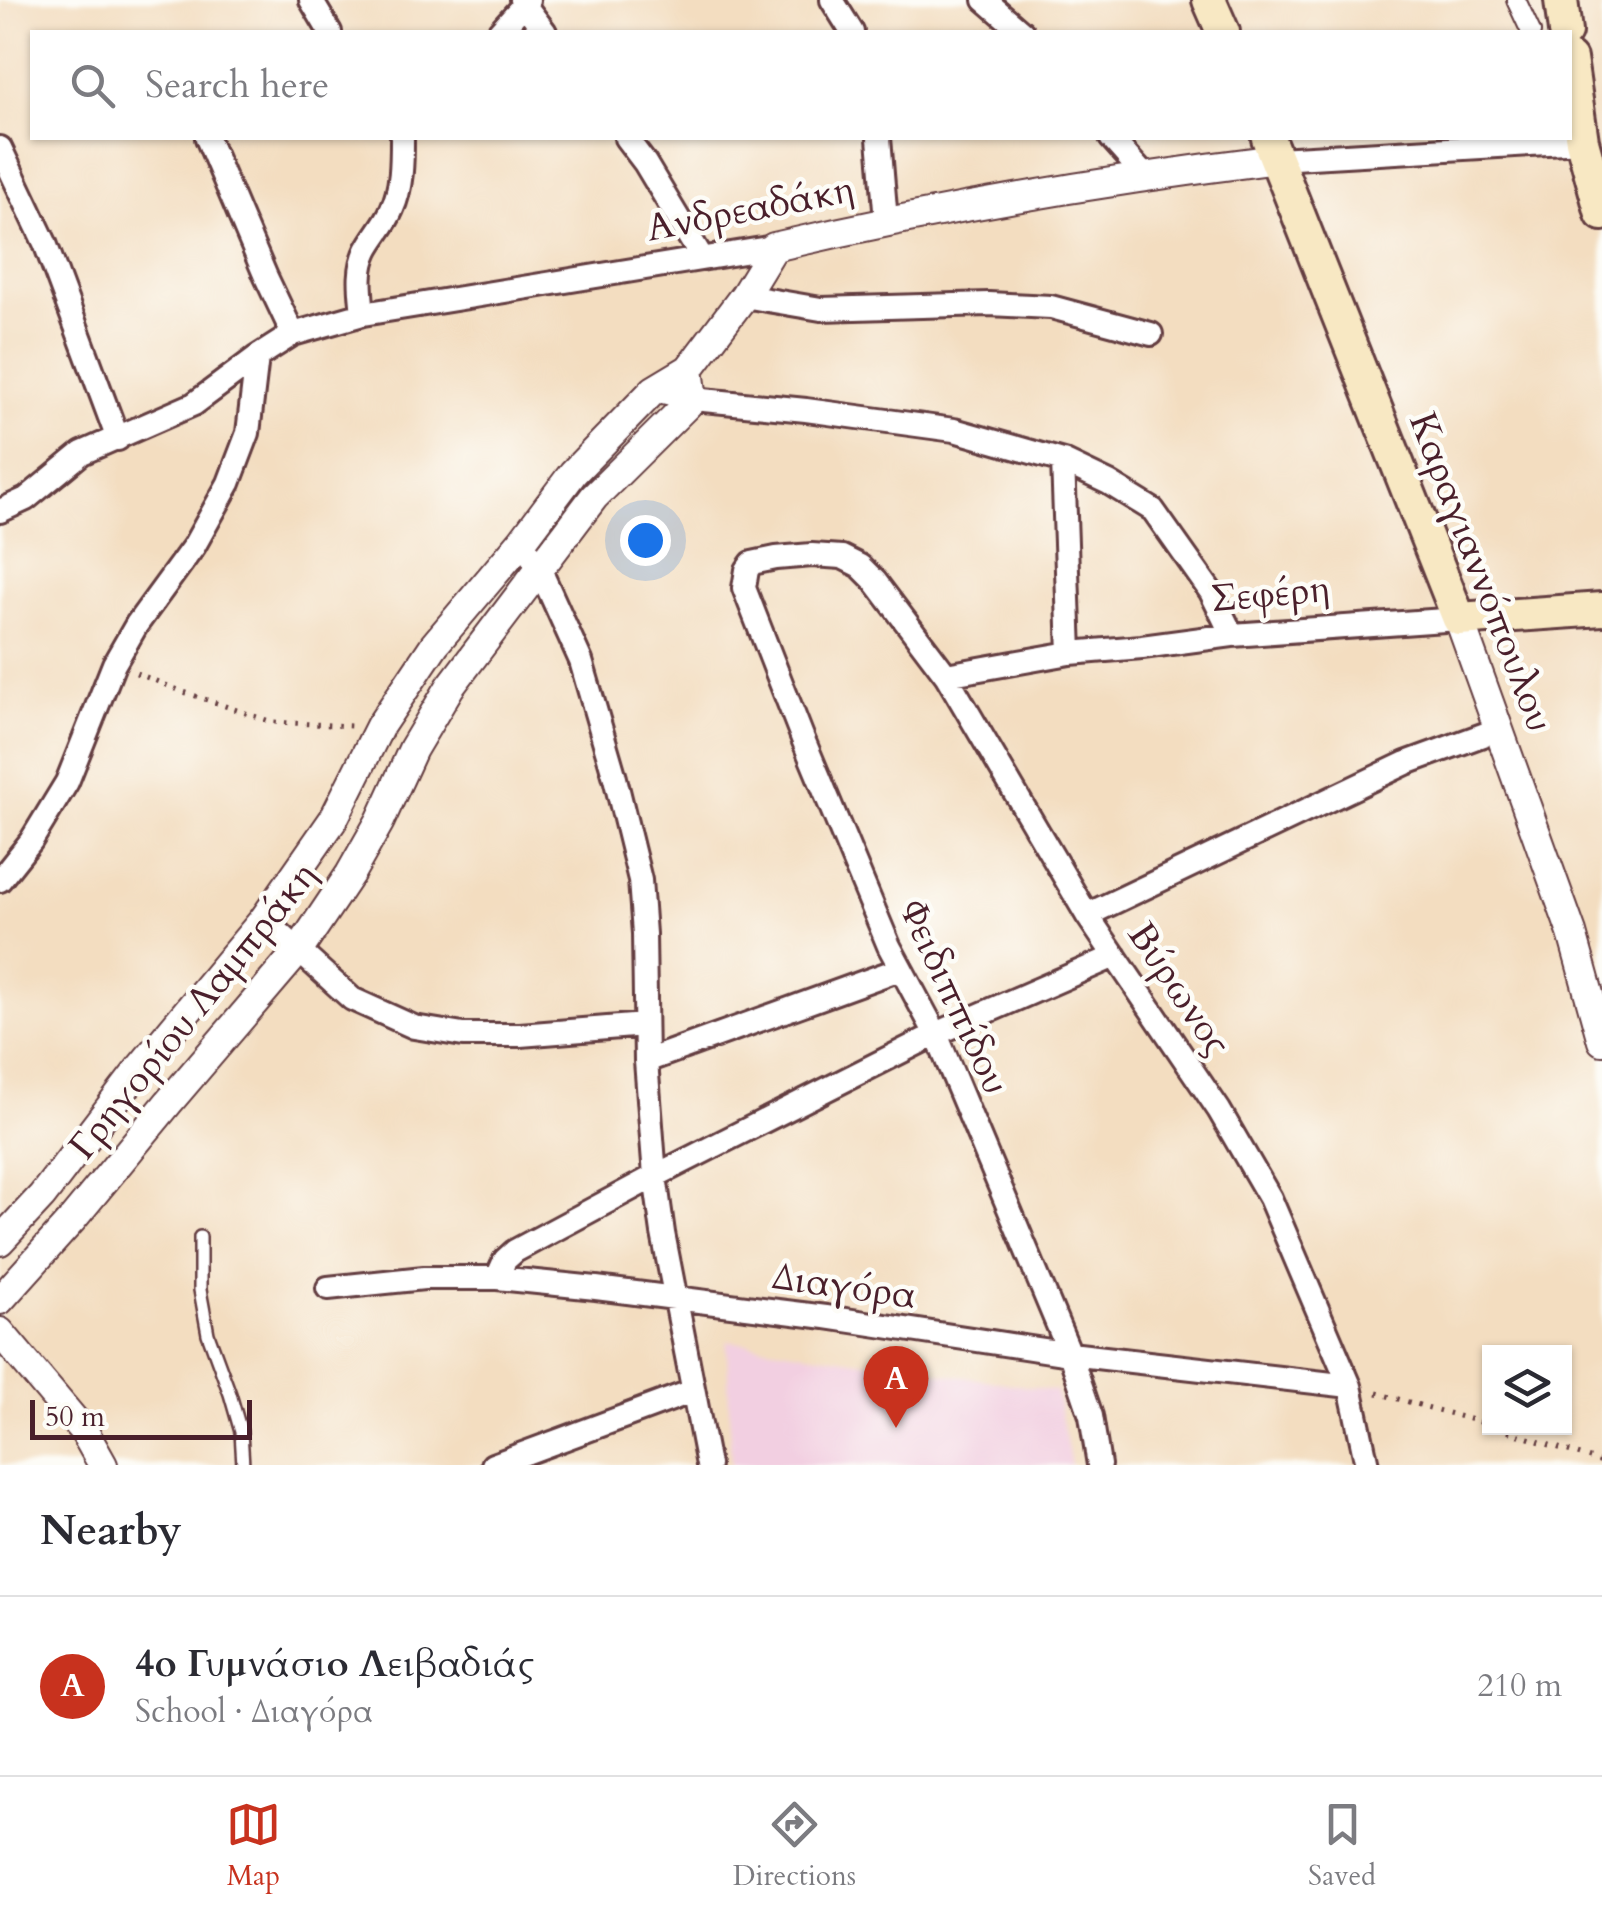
<!DOCTYPE html>
<meta charset="utf-8">
<style>
:root{--surface:#fff;--page:#f7f7f7;--text:#2b2b33;--muted:#7c7c81;--line:#e1e1e2;--accent:#c8321e}
body{margin:0;font-family:Cardo,serif;background:var(--page);color:var(--text)}
.controls{position:absolute;right:30px;bottom:30px;display:grid;overflow:hidden;border-radius:0px;box-shadow:0 2px 8px #0004}
.controls button{width:90px;height:90px;display:grid;place-items:center;padding:0;border:0;border-bottom:2px solid var(--line);background:var(--surface);color:var(--text);font:50px sans-serif}
.scale{position:absolute;left:30px;bottom:25px;width:222px;box-sizing:border-box;padding-left:10px;border:5px solid #4a1f2b;border-top:0;font-size:28px;line-height:35px;white-space:nowrap;color:#4a1f2b;-webkit-text-stroke:8px #fdfcf7;paint-order:stroke}
.you{position:absolute;left:645px;top:540px;width:35px;height:35px;margin:-25px;border:8px solid #fff;border-radius:50%;background:#1a73e8;box-shadow:0 0 0 15px #1a73e833}
.badge{display:grid;place-items:center;width:65px;height:65px;border-radius:50%;background:var(--accent);color:#fff;font-size:32px;font-weight:700}
.pin{position:absolute;translate:-50% -82px;filter:drop-shadow(0 2px 5px #0008)}
.pin::after{content:'';position:absolute;top:52px;width:35px;height:30px;background:inherit;clip-path:polygon(0 0,100% 0,50% 100%)}
.list{margin:0;padding:0;list-style:none}
h2{display:flex;justify-content:space-between;align-items:center;height:130px;margin:0;padding:0 40px;font-size:42px}
h2 small{font-size:32px;font-weight:400;color:var(--muted)}
.list li{display:grid;grid-template-columns:65px 1fr auto;gap:30px;align-items:center;box-sizing:border-box;height:180px;padding:0 40px;border-top:2px solid var(--line)}
.list b{display:block;font-size:38px;white-space:nowrap}
.list p{margin:0;font-size:32px;white-space:nowrap;color:var(--muted)}
.list em{font-size:32px;font-style:normal;color:var(--muted)}
.icon{flex:none;width:55px;height:55px;fill:none;stroke:currentColor;stroke-width:2;stroke-linecap:round;stroke-linejoin:round}
.map{position:relative;flex:none;width:1602px;height:1465px;overflow:hidden}
.search{position:absolute;background:var(--surface);box-shadow:0 2px 8px #0004;left:30px;right:30px;top:30px;height:110px;display:flex;align-items:center;gap:25px;box-sizing:border-box;padding:0 35px;border-radius:0px;color:var(--muted);font-size:38px}
.sheet{height:310px;background:var(--surface)}
nav{display:flex;justify-content:space-around;align-items:center;box-sizing:border-box;height:140px;border-top:2px solid var(--line);background:var(--surface);font-size:28px;color:var(--muted)}
nav a{display:grid;justify-items:center;gap:5px}
nav .on{color:var(--accent)}
.map>svg:first-child{display:block}
.built{fill:#f2cfe1}
.lines{fill:none;stroke-linecap:round;stroke-linejoin:round}
.service-casing{stroke:#633c41;stroke-width:16}
.pedestrian-casing{stroke:#633c41;stroke-width:22}
.minor-casing{stroke:#633c41;stroke-width:28}
.tertiary-casing{stroke:#633c41;stroke-width:32}
.secondary-casing{stroke:#633c41;stroke-width:38}
.path{stroke:#633c41;stroke-width:5;stroke-dasharray:2.5 8;stroke-linecap:butt}
.service{stroke:#fff;stroke-width:11}
.pedestrian{stroke:#fff;stroke-width:18}
.minor{stroke:#fff;stroke-width:22}
.tertiary{stroke:#fff;stroke-width:28}
.secondary{stroke:#f8e8c3;stroke-width:32}
.labels{text-anchor:middle;dominant-baseline:central;stroke-width:9;stroke-linejoin:round;paint-order:stroke}
.street-label{font-size:38px;fill:#4a1f2b;stroke:#fdfcf7}
</style>
<div class="map">
<svg width="1602" height="1465" viewBox="0 0 1602 1465">
<rect width="100%" height="100%" fill="#fdfcf7"/>
<filter id="ink" filterUnits="userSpaceOnUse"><feTurbulence type="fractalNoise" baseFrequency=".01" numOctaves="2"/><feDisplacementMap in="SourceGraphic" scale="20" xChannelSelector="R" yChannelSelector="G"/><feConvolveMatrix kernelMatrix="1 2 1 2 8 2 1 2 1" color-interpolation-filters="sRGB"/></filter>
<filter id="wash" filterUnits="userSpaceOnUse"><feTurbulence type="fractalNoise" baseFrequency=".0048" numOctaves="4" result="noise"/><feDisplacementMap in="SourceGraphic" scale="40" xChannelSelector="R" yChannelSelector="G"/><feGaussianBlur stdDeviation="2.25" result="paint"/><feColorMatrix in="noise" values="0 0 0 0 0 0 0 0 0 0 0 0 0 0 0 0 0 1.4 0 .05"/><feComposite in="paint" operator="in"/></filter>
<g filter="url(#wash)">
<rect width="100%" height="100%" fill="#f3ddc0"/>
<path class="built" d="M727 1341 1056 1391 1071 1465H731Z"/>
</g>
<g filter="url(#ink)">
<g class="lines">
<defs>
<path id="service" d="M200 1237V1290L208 1334 230 1394 241 1432 243 1465"/>
<path id="pedestrian" d="M1516 0 1531 32"/>
<path id="minor" d="M311 0 330 32
M521 0 545 32
M832 0 852 32
M985 0 1022 32
M499 32 528 0
M207 138 266 277 293 334
M626 138 645 163 702 258
M879 138 886 221
M1111 138 1144 175
M0 148 45 243 118 439
M1277 159 1582 141
M744 296 821 309 989 304 1051 307 1151 334
M363 314C361 292 357 271 367 250 374 236 386 224 392 209 402 188 402 161 402 138
M654 390 693 399 806 410 954 430 1063 461 1109 483 1153 510 1211 592 1232 635
M1063 461 1070 653
M0 511 26 499 82 453 194 404 257 357
M522 541 540 570 581 661 615 778 640 880 644 934 646 1061 655 1176 663 1233 708 1465
M946 675 1070 653 1142 647 1232 635 1459 619
M0 880 31 841 67 782 114 664 137 624 194 546 229 483 248 433 257 357 293 334 363 314 774 247
M1087 915 1406 763 1499 729
M264 919 352 999 414 1027 463 1035H520L645 1025
M646 1061 900 969
M497 1278 505 1260 515 1251 655 1176 936 1034 1115 956
M328 1288 424 1278H497L596 1288 826 1317 1070 1354 1350 1386
M493 1465 693 1391
M1099 1465 1091 1416 1070 1354 936 1034 889 946 803 739 744 588 747 570 752 563 776 558 812 555 842 557 860 566 875 581 946 675 1087 915 1219 1110 1270 1198 1350 1386 1367 1465"/>
<path id="tertiary" d="M1459 619 1572 933 1602 1041
M0 1241 42 1196 140 1068 264 919 333 820 380 726 435 644 522 541 573 473 654 390 689 369 744 296 774 247C940 208 1108 180 1277 159
M0 1300 71 1221 169 1102 299 950 350 874 380 821 413 749 450 687 594 497 693 399 689 369
M0 1332 85 1433 103 1465"/>
<path id="secondary" d="M1209 0 1223 32
M1561 0 1565 32
M1570 59 1582 141 1602 214
M1268 138 1459 619 1602 609"/>
</defs>
<use href="#service" class="service-casing"/>
<use href="#pedestrian" class="pedestrian-casing"/>
<use href="#minor" class="minor-casing"/>
<use href="#tertiary" class="tertiary-casing"/>
<use href="#secondary" class="secondary-casing"/>
<path class="path" d="M136 673 181 691 272 722 351 726
M1377 1393 1490 1425
M1498 1428 1602 1462"/>
<use href="#service" class="service"/>
<use href="#pedestrian" class="pedestrian"/>
<use href="#minor" class="minor"/>
<use href="#tertiary" class="tertiary"/>
<use href="#secondary" class="secondary"/>
</g>
</g>
<g class="labels">
<g class="street-label">
<text transform="translate(750 209) rotate(-11)">Ανδρεαδάκη</text>
<text transform="translate(1481 572) rotate(69)">Καραγιαννόπουλου</text>
<text transform="translate(1270 594) rotate(-5)">Σεφέρη</text>
<text transform="translate(1179 989) rotate(56)">Βύρωνος</text>
<text transform="translate(954 997) rotate(65)">Φειδιππίδου</text>
<text transform="translate(193 1011) rotate(-51)">Γρηγορίου Λαμπράκη</text>
<text transform="translate(844 1286) rotate(8)">Διαγόρα</text>
</g>
</g>
</svg>
<div class="controls">
<button><svg class="icon" aria-label="layers" viewBox="0 0 24 24"><path d="M12 4l9 5-9 5-9-5zM3 14l9 5 9-5"/></svg></button>
</div>
<div class="scale">50 m</div>
<div class="you"></div>
<div class="pin badge" style="left:896px;top:1428px">A</div>
<div class="search"><svg class="icon" aria-label="search" viewBox="0 0 24 24"><circle cx="10" cy="10" r="6"/><path d="M15 15l6 6"/></svg>Search here</div>
</div>
<section class="sheet">
<h2>Nearby<small></small></h2>
<ul class="list">
<li><span class="badge">A</span><div><b>4o Γυμνάσιο Λειβαδιάς</b><p>School · Διαγόρα</p></div><em>210 m</em></li>
</ul>
</section>
<nav>
<a class="on"><svg class="icon" aria-label="map" viewBox="0 0 24 24"><path d="M3 6l6-2 6 2 6-2v14l-6 2-6-2-6 2zM9 4v14M15 6v14"/></svg>Map</a>
<a><svg class="icon" aria-label="directions" viewBox="0 0 24 24"><path d="M12 3l9 9-9 9-9-9zM9 14v-3h6M13 9l2 2-2 2"/></svg>Directions</a>
<a><svg class="icon" aria-label="saved" viewBox="0 0 24 24"><path d="M7 4h10v16l-5-4-5 4z"/></svg>Saved</a>
</nav>
